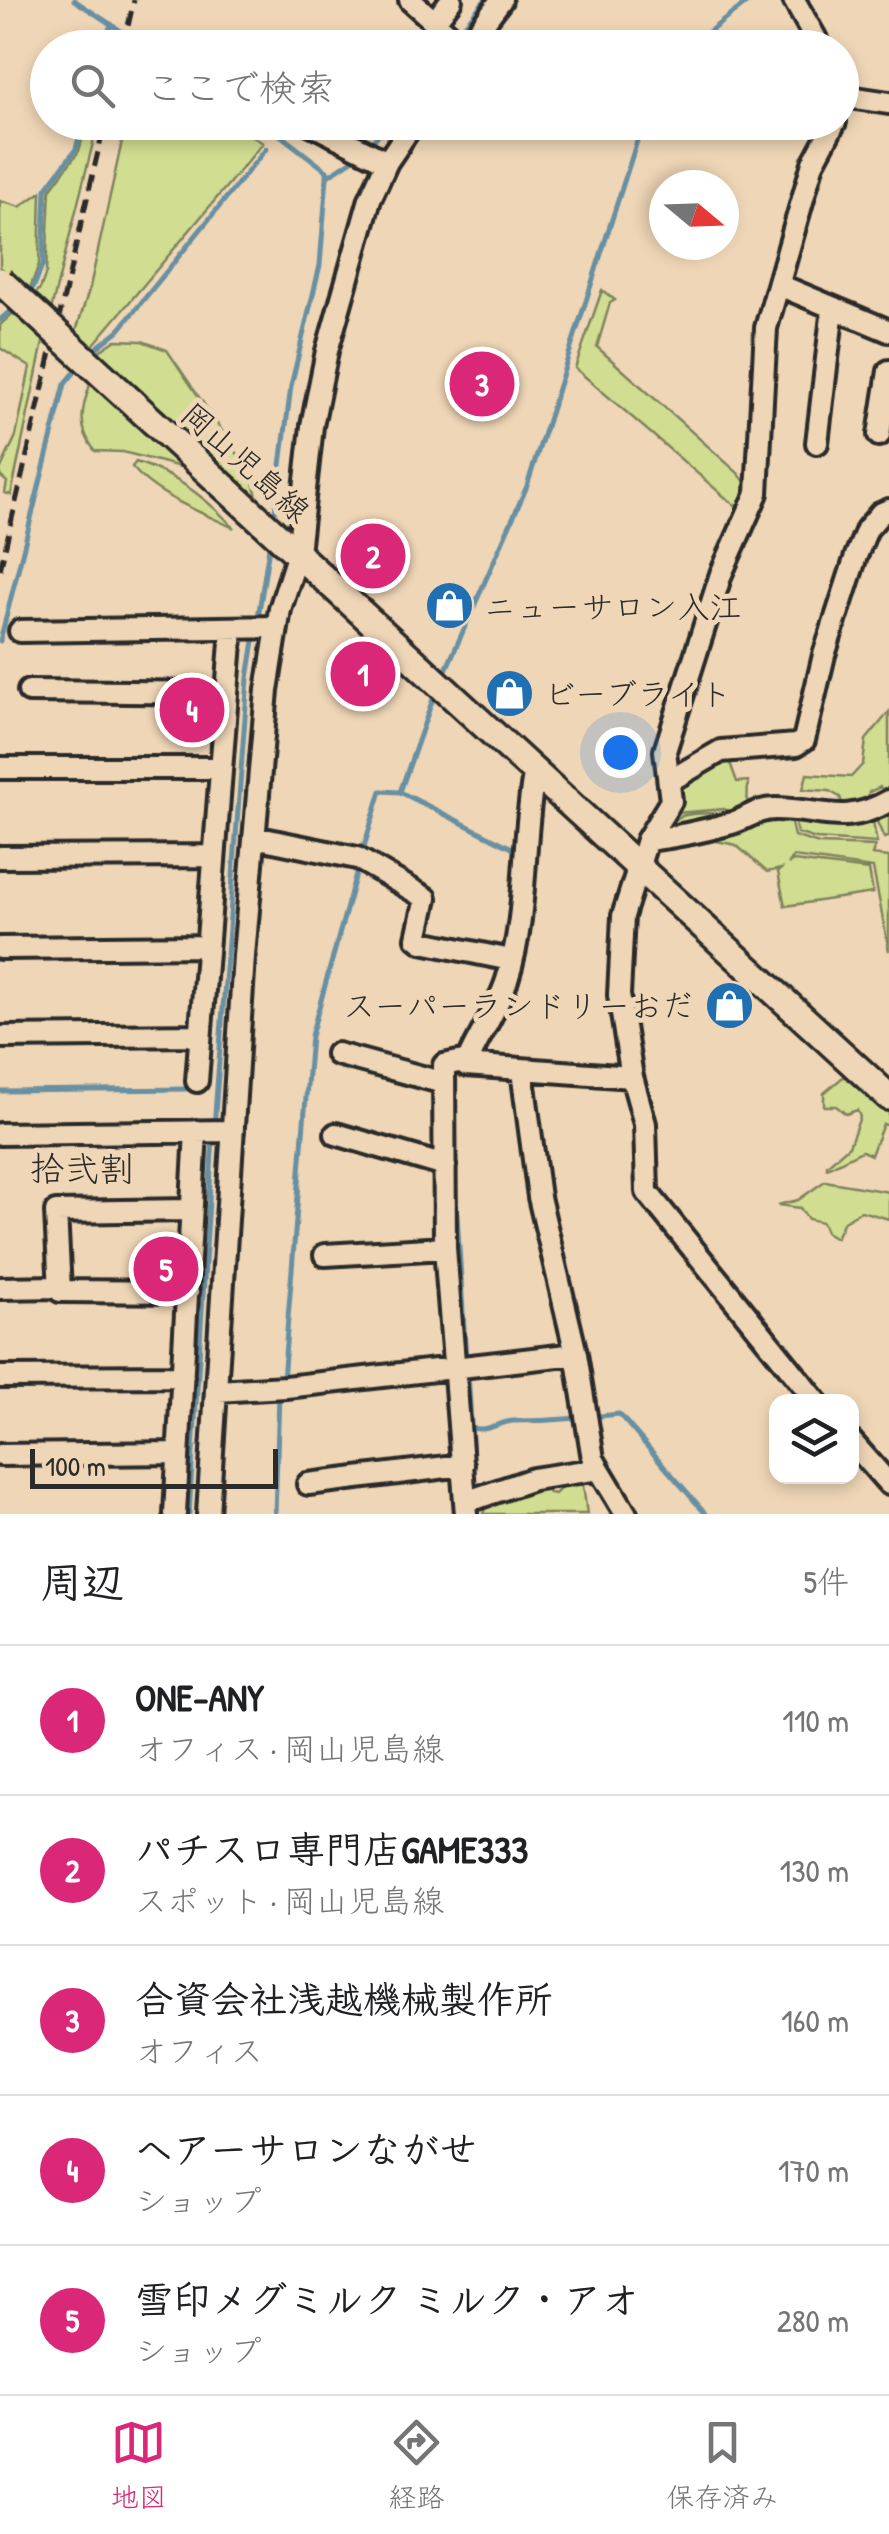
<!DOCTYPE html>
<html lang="ja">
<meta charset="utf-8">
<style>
:root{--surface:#fff;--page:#f6f6f6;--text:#202124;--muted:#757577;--line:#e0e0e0;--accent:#db2777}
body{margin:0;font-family:"Patrick Hand","Klee One",sans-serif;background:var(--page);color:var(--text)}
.controls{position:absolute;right:30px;bottom:30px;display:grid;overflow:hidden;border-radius:20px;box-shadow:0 5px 15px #0003}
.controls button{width:90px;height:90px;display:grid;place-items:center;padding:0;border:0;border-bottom:2px solid var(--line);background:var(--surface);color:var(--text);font:50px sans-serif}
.compass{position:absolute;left:649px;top:170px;width:90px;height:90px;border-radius:50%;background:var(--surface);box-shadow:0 5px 15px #0003;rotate:109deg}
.scale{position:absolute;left:30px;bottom:25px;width:248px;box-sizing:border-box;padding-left:10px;border:5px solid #2b2b2b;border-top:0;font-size:28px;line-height:35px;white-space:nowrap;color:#2b2b2b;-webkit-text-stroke:8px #efd6b6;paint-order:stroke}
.you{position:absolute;left:620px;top:752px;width:35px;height:35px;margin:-25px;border:8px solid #fff;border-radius:50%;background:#1a73e8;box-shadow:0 0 0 15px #1a73e833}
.badge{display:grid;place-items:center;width:65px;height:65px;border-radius:50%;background:var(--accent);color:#fff;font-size:32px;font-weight:700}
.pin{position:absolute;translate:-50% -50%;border:5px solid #fff;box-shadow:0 2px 10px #0006}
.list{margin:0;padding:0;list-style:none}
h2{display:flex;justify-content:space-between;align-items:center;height:130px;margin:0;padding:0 40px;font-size:42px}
h2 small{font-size:32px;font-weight:400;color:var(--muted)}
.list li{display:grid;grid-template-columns:65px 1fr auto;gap:30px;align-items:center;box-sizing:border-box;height:150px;padding:0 40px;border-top:2px solid var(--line)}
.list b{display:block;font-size:38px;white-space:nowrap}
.list p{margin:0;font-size:32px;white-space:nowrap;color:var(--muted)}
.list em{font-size:32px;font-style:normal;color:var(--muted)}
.icon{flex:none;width:55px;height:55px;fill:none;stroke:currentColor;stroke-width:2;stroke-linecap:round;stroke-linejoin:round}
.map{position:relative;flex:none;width:889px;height:1514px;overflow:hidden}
.search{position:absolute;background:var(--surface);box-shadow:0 5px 15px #0003;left:30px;right:30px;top:30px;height:110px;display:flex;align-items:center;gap:25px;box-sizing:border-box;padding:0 35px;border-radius:55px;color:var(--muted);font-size:38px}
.sheet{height:880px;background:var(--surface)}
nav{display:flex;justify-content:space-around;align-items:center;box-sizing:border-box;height:140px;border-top:2px solid var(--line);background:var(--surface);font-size:28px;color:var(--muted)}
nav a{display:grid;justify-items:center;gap:5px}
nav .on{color:var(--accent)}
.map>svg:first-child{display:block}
.green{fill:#d1dd90;stroke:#7e845e;stroke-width:2.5}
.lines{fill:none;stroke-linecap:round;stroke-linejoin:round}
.stream{stroke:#6890a2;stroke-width:5}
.minor-casing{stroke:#2b2b2b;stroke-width:28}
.major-casing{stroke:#2b2b2b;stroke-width:32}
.minor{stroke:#efd6b6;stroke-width:20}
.major{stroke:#efd6b6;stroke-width:25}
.rail{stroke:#2b2b2b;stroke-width:5;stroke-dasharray:15 8;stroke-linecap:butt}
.major-bridge-casing{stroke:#2b2b2b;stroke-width:32;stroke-linecap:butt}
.major-bridge{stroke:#efd6b6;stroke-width:25}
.labels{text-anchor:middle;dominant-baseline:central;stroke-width:10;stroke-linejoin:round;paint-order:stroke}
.street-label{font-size:32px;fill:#2b2b2b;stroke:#efd6b6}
.poi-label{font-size:32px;fill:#2b2b2b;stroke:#efd6b6;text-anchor:start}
.neighbourhood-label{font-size:35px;fill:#2b2b2b;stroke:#efd6b6}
</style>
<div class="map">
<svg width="889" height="1514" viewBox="0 0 889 1514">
<rect width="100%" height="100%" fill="#efd6b6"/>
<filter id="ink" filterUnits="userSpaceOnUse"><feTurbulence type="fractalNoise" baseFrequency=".01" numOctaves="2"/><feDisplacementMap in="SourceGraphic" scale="20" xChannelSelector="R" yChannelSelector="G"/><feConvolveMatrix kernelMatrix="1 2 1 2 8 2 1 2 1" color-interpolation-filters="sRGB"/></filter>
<g filter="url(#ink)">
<path class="green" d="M87 123H98L43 342 11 495 5 493 7 482 0 476V470L16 436 30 367 0 348V325L40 289 46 273 50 190 79 151Z
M126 123H230L263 143 90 349 75 334 90 287Z
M41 192 39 264 29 291 0 267V201L20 207Z
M602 290 615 300 610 303 597 347 738 473 747 484 744 503 734 505 575 368Z
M116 340 142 341 167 350 250 472 260 506 98 352Z
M91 382 192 470 123 452 95 451C77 428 81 409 91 382Z
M136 462C175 474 206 497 234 528 201 512 156 496 132 467Z
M889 712V837L884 838 875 817 888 795 880 787 869 792 867 806 845 811 840 797 829 791 803 789 807 774 851 777 863 764 866 740Z
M728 757 737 782 748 781 747 811 734 814 724 809 676 813 681 801 677 785Z
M724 813 736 829 755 818 790 819 794 836 819 844 875 846 872 855 889 857V951L873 868 794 857 788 864 794 861 869 870 873 893 785 906 778 872 781 869 767 872 736 845 667 831C673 809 704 814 724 813Z
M793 815 872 817 877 843 816 839 797 833Z
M843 1077 854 1078 889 1109V1126L883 1124 871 1155 862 1151 827 1168V1165L849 1146 860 1117 857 1110 846 1114 836 1106H824V1093Z
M825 1181 889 1192V1219L861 1211 844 1221 836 1238 826 1232 822 1222 808 1219 800 1208 778 1205 798 1200Z
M569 1478 583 1485 587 1514H483L486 1506 541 1484 549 1493 555 1494 559 1490 558 1481Z"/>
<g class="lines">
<path class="stream" d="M74 0 147 48
M425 0 436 9
M444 16 461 30
M458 33 485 0
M104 48 111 24
M688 48 750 0
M263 122 327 171V177L320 265 291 386 274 520
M368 147 389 122
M328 176 360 155
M27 294 34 286 43 264 46 189 76 149 83 122
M0 320 16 306
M89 354 119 330 266 149
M257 624 270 541
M0 641 65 384 79 367
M442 679 527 486 643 122
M400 792 516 850 506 942
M362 853 381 791 400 792 435 693
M0 1091 191 1089
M454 1126 456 1067
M214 1127 248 678 255 635
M455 1182 466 1360
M468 1371 475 1494
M283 1380 311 1036 359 863
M590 1417 619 1414 706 1514
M473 1428C489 1432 498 1422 513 1421 535 1421 557 1420 579 1418
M189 1514 213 1138
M275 1514 279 1395"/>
<defs>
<path id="minor" d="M410 0 464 48
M794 0 821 48
M435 21 451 0
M465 48 501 0
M849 97 889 103
M307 122 387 162
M779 285 889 331
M879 435 889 371
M817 443 833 308
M20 631 277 627
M29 691 226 693
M0 768H221
M535 770C521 839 529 912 507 980 497 1011 478 1036 466 1065L632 1077
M671 780 721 751 796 745 804 740 824 655 856 556 867 529 880 514 889 510
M254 837 357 858 426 898 417 938 422 942 511 960
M647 840C676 837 704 831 732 823 748 818 757 809 775 809 822 809 843 827 889 801
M0 857 214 856
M0 948 207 946
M0 1037 200 1035
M337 1054 444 1083
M197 1081 232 629
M0 1134 233 1131
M336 1134 445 1166
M325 1255 445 1248
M0 1288 58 1287
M188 1292 60 1291 56 1212 191 1210
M576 1354 593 1459 626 1514
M0 1377 183 1376
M217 1391 286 1387 576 1354 539 1197 522 1071
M817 1402 647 1192 645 1124 632 1077 619 995 623 916 647 840 671 801 665 751 721 574 757 493 766 328 813 163 835 122
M852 1442 889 1484
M0 1455 178 1453
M308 1484 463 1465
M466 1499 477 1498 533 1479 599 1469
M175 1514 196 1131
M208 1514 244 956 267 690 280 609 298 553 312 426 327 351 370 199 387 162 414 122
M466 1514 445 1248 444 1065 468 1060"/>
<path id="major" d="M110 382 889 1097"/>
</defs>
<use href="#minor" class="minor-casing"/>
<use href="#major" class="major-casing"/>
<use href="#minor" class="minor"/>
<use href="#major" class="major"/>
<path class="rail" d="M123 48 134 0
M0 570 105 122"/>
<defs>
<path id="major-bridge" d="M0 281 110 382"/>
</defs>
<use href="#major-bridge" class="major-bridge-casing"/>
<use href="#major-bridge" class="major-bridge"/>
</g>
</g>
<defs>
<symbol id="shop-disc" viewBox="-11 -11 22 22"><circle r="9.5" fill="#1f6fb2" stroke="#efd6b6"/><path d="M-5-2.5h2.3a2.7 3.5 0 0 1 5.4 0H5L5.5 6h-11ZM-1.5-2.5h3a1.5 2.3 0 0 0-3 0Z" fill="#fff"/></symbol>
</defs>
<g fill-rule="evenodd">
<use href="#shop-disc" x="422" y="578" width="55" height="55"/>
<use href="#shop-disc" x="482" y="666" width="55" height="55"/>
<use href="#shop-disc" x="702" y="978" width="55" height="55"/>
</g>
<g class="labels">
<g class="street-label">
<text transform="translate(246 462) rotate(42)">岡山児島線</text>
</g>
<g class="poi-label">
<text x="484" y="606">ニューサロン入江</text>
<text x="544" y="693">ビーブライト</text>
<text x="694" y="1005" text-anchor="end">スーパーランドリーおだ</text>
</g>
<g class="neighbourhood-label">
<text x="82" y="1168">拾弐割</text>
</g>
</g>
</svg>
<div class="controls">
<button><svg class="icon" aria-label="layers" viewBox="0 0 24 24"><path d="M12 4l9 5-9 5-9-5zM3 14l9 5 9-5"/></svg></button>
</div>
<svg class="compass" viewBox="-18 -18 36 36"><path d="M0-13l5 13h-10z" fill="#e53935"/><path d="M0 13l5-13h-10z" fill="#757577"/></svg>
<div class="scale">100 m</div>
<div class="you"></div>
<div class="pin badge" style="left:363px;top:674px">1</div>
<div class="pin badge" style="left:373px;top:556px">2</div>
<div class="pin badge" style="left:482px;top:384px">3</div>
<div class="pin badge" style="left:192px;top:710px">4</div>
<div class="pin badge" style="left:166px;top:1269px">5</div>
<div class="search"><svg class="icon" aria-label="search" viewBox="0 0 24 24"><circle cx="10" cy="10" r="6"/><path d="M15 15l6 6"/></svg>ここで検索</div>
</div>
<section class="sheet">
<h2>周辺<small>5件</small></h2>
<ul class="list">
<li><span class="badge">1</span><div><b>ONE-ANY</b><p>オフィス · 岡山児島線</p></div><em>110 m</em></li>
<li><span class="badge">2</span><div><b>パチスロ専門店GAME333</b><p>スポット · 岡山児島線</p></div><em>130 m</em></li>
<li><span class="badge">3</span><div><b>合資会社浅越機械製作所</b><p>オフィス</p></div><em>160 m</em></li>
<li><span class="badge">4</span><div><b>ヘアーサロンながせ</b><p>ショップ</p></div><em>170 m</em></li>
<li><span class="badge">5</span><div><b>雪印メグミルク ミルク・アオ</b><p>ショップ</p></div><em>280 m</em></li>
</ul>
</section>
<nav>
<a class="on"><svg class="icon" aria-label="map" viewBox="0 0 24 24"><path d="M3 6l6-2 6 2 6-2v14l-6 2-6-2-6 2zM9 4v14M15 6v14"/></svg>地図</a>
<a><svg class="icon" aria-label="directions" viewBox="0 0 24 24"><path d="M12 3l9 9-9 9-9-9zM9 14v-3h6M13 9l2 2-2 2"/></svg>経路</a>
<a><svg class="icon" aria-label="saved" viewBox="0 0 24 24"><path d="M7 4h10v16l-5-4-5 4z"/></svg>保存済み</a>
</nav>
